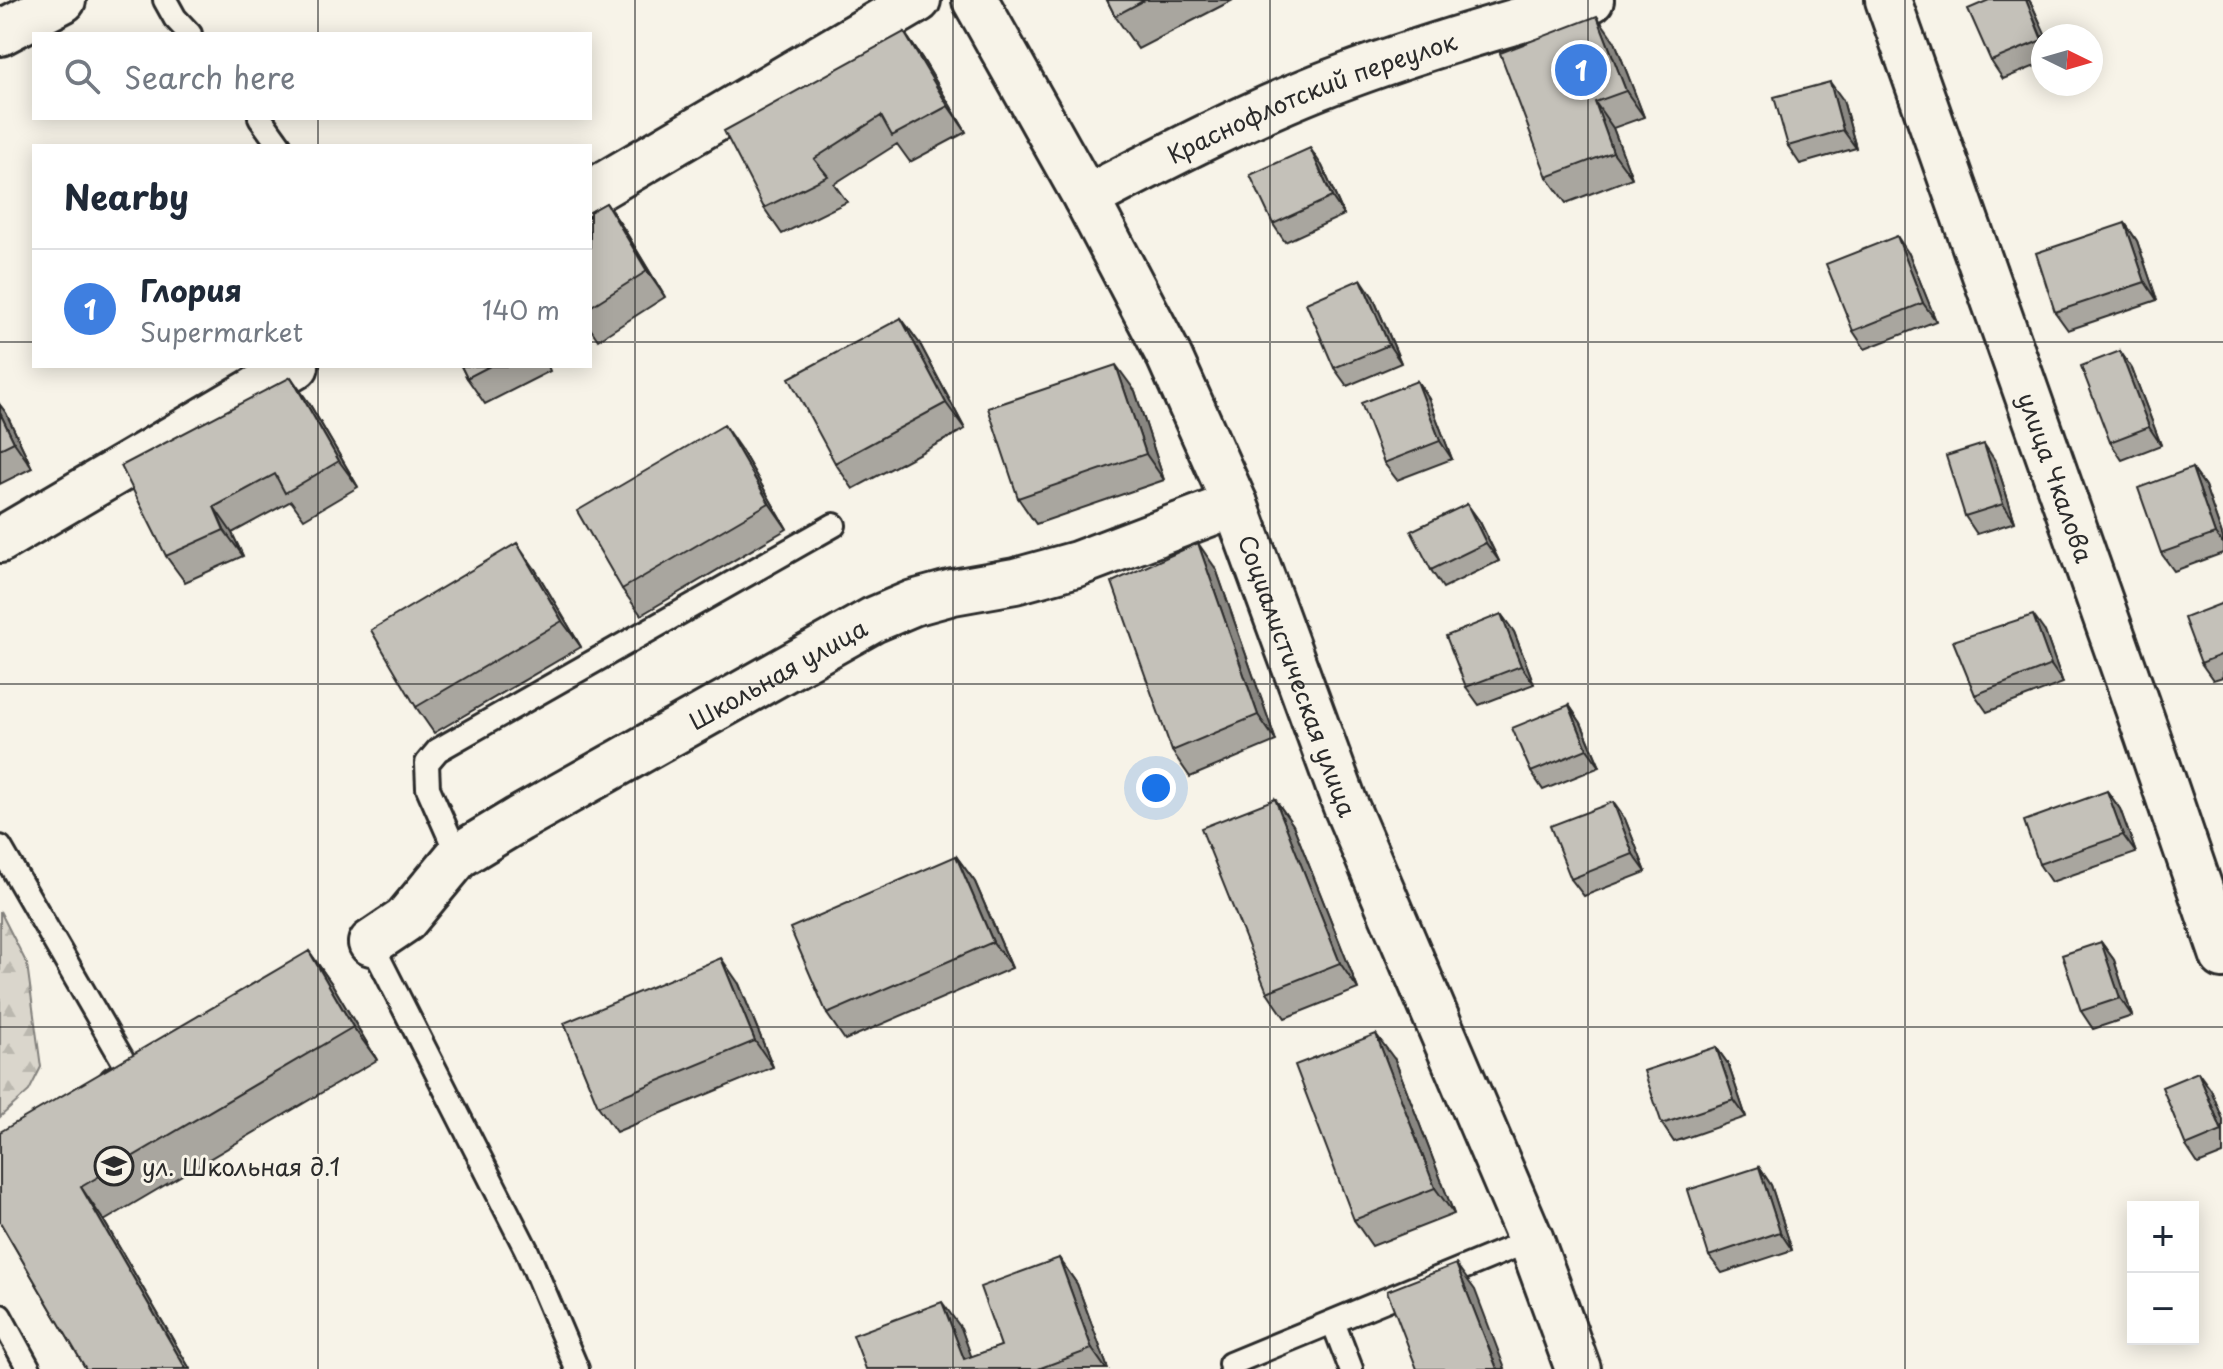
<!DOCTYPE html>
<meta charset="utf-8">
<style>
:root{--surface:#fff;--page:#f2f2f3;--text:#1f2937;--muted:#747a83;--line:#e0e1e3;--accent:#2b2b2b}
body{margin:0;font-family:"Playpen Sans",sans-serif;background:var(--page);color:var(--text)}
.controls{position:absolute;right:24px;bottom:24px;display:grid;overflow:hidden;border-radius:0px;box-shadow:0 4px 20px #0003}
.controls button{width:72px;height:72px;display:grid;place-items:center;padding:0;border:0;border-bottom:2px solid var(--line);background:var(--surface);color:var(--text);font:40px sans-serif}
.compass{position:absolute;left:2031px;top:24px;width:72px;height:72px;border-radius:50%;background:var(--surface);box-shadow:0 4px 20px #0003;rotate:95deg}
.you{position:absolute;left:1156px;top:788px;width:28px;height:28px;margin:-20px;border:6px solid #fff;border-radius:50%;background:#1a73e8;box-shadow:0 0 0 12px #1a73e833}
.badge{display:grid;place-items:center;width:52px;height:52px;border-radius:50%;background:var(--accent);color:#fff;font-size:26px;font-weight:700}
.pin{position:absolute;translate:-50% -50%;border:4px solid #fff;box-shadow:0 2px 8px #0006}
.list{margin:0;padding:0;list-style:none}
h2{display:flex;justify-content:space-between;align-items:center;height:104px;margin:0;padding:0 32px;font-size:34px}
h2 small{font-size:26px;font-weight:400;color:var(--muted)}
.list li{display:grid;grid-template-columns:52px 1fr auto;gap:24px;align-items:center;box-sizing:border-box;height:120px;padding:0 32px;border-top:2px solid var(--line)}
.list b{display:block;font-size:30px;white-space:nowrap}
.list p{margin:0;font-size:26px;white-space:nowrap;color:var(--muted)}
.list em{font-size:26px;font-style:normal;color:var(--muted)}
.icon{flex:none;width:44px;height:44px;fill:none;stroke:currentColor;stroke-width:2;stroke-linecap:round;stroke-linejoin:round}
.map{position:relative;flex:none;width:2223px;height:1369px;overflow:hidden}
.search{position:absolute;background:var(--surface);box-shadow:0 4px 20px #0003;left:32px;top:32px;width:560px;height:88px;display:flex;align-items:center;gap:20px;box-sizing:border-box;padding:0 28px;border-radius:0px;color:var(--muted);font-size:30px}
.panel{position:absolute;background:var(--surface);box-shadow:0 4px 20px #0003;left:32px;top:144px;width:560px;height:224px;border-radius:0px}
.map>svg:first-child{display:block}
.forest{fill:url(#forest-firs);stroke:#82807c;stroke-width:2}
.lines{fill:none;stroke-linecap:round;stroke-linejoin:round}
.lane-casing{stroke:#2b2b2b;stroke-width:28}
.street-casing{stroke:#2b2b2b;stroke-width:50}
.lane{stroke:#f7f3e8;stroke-width:22}
.street{stroke:#f7f3e8;stroke-width:44}
.wall{fill:#a9a69f;stroke:#2b2b2b;stroke-width:2}
.shaded-wall{fill:#898782;stroke:#2b2b2b;stroke-width:2}
.building{fill:#c4c1b9;stroke:#2b2b2b;stroke-width:2}
.grid{fill:none;stroke:#2b2b2b;stroke-width:2;stroke-opacity:0.55}
.labels{text-anchor:middle;dominant-baseline:central;stroke-width:6;stroke-linejoin:round;paint-order:stroke}
.street-label{font-size:24px;fill:#2b2b2b;stroke:#f7f3e8}
.poi-label{font-size:24px;fill:#2b2b2b;stroke:#f7f3e8;text-anchor:start}
</style>
<div class="map">
<svg width="2223" height="1369" viewBox="0 0 2223 1369">
<defs>
<pattern id="forest-firs" width="22" height="20" patternUnits="userSpaceOnUse" patternTransform="scale(2)"><rect width="22" height="20" fill="#dad6cc"/><path d="M5 1l3.5 6h-7zM16 11l3.5 6h-7z" fill="#bbb8af"/></pattern>
</defs>
<rect width="100%" height="100%" fill="#f7f3e8"/>
<filter id="ink" filterUnits="userSpaceOnUse"><feTurbulence type="fractalNoise" baseFrequency=".0125" numOctaves="2"/><feDisplacementMap in="SourceGraphic" scale="16" xChannelSelector="R" yChannelSelector="G"/><feConvolveMatrix kernelMatrix="1 2 1 2 8 2 1 2 1" color-interpolation-filters="sRGB"/></filter>
<g filter="url(#ink)">
<path class="forest" d="M0 911 27 964 41 1067 29 1091 0 1117Z"/>
<g class="lines">
<defs>
<path id="lane" d="M165 0 175 18 190 34
M260 118 280 146
M0 847 128 1069 112 1079
M458 856 428 788 427 763 438 750 834 525
M371 943 526 1249 577 1369
M0 1316 29 1369
M1333 1322 1351 1369
M1230 1364 1531 1240"/>
<g id="street">
<path id="s1" d="M975 0 1086 198 1169 356 1235 504 1345 804 1531 1240 1578 1369"/>
<path id="s2" d="M1888 0 2147 734 2223 956"/>
<path d="M0 33 63 0"/>
<path d="M590 193 918 0"/>
<path id="s3" d="M1086 198C1162 159 1238 119 1318 87 1407 52 1499 26 1591 0"/>
<path d="M0 540 296 366"/>
<path id="s4" d="M371 943 405 920 458 856 519 819 873 620 913 603 953 592 1015 581 1077 564 1235 504"/>
</g>
</defs>
<use href="#lane" class="lane-casing"/>
<use href="#street" class="street-casing"/>
<use href="#lane" class="lane"/>
<use href="#street" class="street"/>
</g>
<path class="wall" d="M1107 0H1233L1138 49 1115 16Z
M1989 0H2029L2032 5 2046 36H2043V63L2003 79 1991 61Z
M904 32 922 58 966 132 910 162 897 144 834 184 847 202 782 234 764 208Z
M1615 42 1644 117 1613 128 1632 178 1566 203 1547 177Z
M1843 100 1856 148 1800 164 1788 146Z
M1322 166 1344 215 1285 242 1273 224Z
M606 203 624 229 665 297 598 340 590 328V212Z
M2125 223 2137 241 2157 300 2068 330 2055 312Z
M1909 254 1936 321 1865 349 1853 331Z
M1373 297 1401 363 1347 386 1334 368Z
M901 318 920 344 965 429 853 489 835 463Z
M2120 351 2132 369 2161 445 2122 460 2110 442Z
M461 366H548L550 371 485 404 467 378Z
M1417 381 1429 399 1452 459 1397 480 1384 463Z
M1135 391 1164 480 1036 524 1018 498Z
M309 403 358 487 304 519 291 501 232 533 243 556 185 582 166 556Z
M0 405 6 413 32 468 0 484Z
M742 451 787 529 641 615 622 589Z
M1996 462 2015 522 1977 534 1965 516Z
M2192 468 2205 486 2223 538V553L2174 571 2161 553Z
M1467 504 1480 522 1499 561 1443 588 1431 570Z
M535 569 581 647 434 733 416 707Z
M1216 569 1276 741 1190 777 1172 751Z
M2223 603V677L2213 680 2201 663Z
M1501 614 1514 632 1534 684 1479 705 1466 687Z
M2045 632 2063 683 1987 712 1975 695Z
M1569 705 1581 723 1600 767 1543 790 1531 772Z
M2107 791 2120 809 2136 853 2051 882 2039 864Z
M1275 799 1293 825 1358 989 1285 1018 1267 992Z
M1625 819 1646 872 1584 896 1571 879Z
M956 856 975 882 1012 968 845 1040 827 1014Z
M2101 942 2114 960 2132 1016 2093 1029 2081 1011Z
M309 951 332 984 377 1060 104 1221 190 1369H86L0 1222Z
M739 984 773 1067 616 1132 598 1106Z
M1716 1047 1728 1064 1746 1117 1674 1142 1662 1124Z
M1395 1060 1454 1214 1372 1246 1354 1220Z
M2211 1090 2223 1120V1154L2198 1164 2186 1146Z
M1759 1167 1771 1185 1792 1250 1722 1273 1709 1256Z
M1059 1258 1077 1284 1108 1369H866L961 1328 971 1357 1001 1346Z"/>
<path class="shaded-wall" d="M2026 0H2029L2032 5 2046 36H2043V41Z
M1597 16 1615 42 1644 117 1626 91Z
M904 32 922 58 966 132 948 106Z
M1830 82 1843 100 1856 148 1843 130Z
M1595 102 1613 128 1632 178 1613 152Z
M1310 148 1322 166 1344 215 1332 197Z
M606 203 624 229 665 297 647 271Z
M2125 223 2137 241 2157 300 2145 282Z
M1897 236 1909 254 1936 321 1923 303Z
M1361 279 1373 297 1401 363 1389 345Z
M901 318 920 344 965 429 946 403Z
M2120 351 2132 369 2161 445 2149 427Z
M1116 365 1135 391 1164 480 1146 454Z
M291 377 309 403 358 487 339 461Z
M1417 381 1429 399 1452 459 1440 441Z
M0 405 6 413 32 468 14 442 0 413Z
M724 425 742 451 787 529 769 503Z
M1984 444 1996 462 2015 522 2003 504Z
M2192 468 2205 486 2223 538V544L2215 534Z
M1467 504 1480 522 1499 561 1486 543Z
M214 507 232 533 243 556 224 530Z
M517 543 535 569 581 647 562 621Z
M1198 543 1216 569 1276 741 1258 715Z
M1501 614 1514 632 1534 684 1521 666Z
M2033 615 2045 632 2063 683 2051 665Z
M1569 705 1581 723 1600 767 1587 749Z
M2107 791 2120 809 2136 853 2123 835Z
M1275 799 1293 825 1358 989 1340 963Z
M1613 802 1625 819 1646 872 1633 854Z
M956 856 975 882 1012 968 993 942Z
M2101 942 2114 960 2132 1016 2120 998Z
M309 951 332 984 377 1060 353 1027Z
M721 958 739 984 773 1067 755 1041Z
M1376 1034 1395 1060 1454 1214 1435 1188Z
M1716 1047 1728 1064 1746 1117 1734 1100Z
M2198 1072 2211 1090 2223 1120V1133Z
M1759 1167 1771 1185 1792 1250 1780 1232Z
M81 1187 104 1221 190 1369H186Z
M1059 1258 1077 1284 1108 1369H1106L1092 1349Z
M1456 1264 1475 1290 1505 1369H1497Z
M942 1302 961 1328 976 1369 964 1359Z"/>
<path class="building" d="M1107 0H1145L1115 16Z
M1989 0H2026L2042 40 1991 61 1968 9Z
M1597 16 1626 91 1595 102 1613 152 1547 177 1500 53Z
M904 32 948 106 892 136 881 116 814 159 828 176 764 208 724 131Z
M1830 82 1843 130 1788 146 1774 97Z
M1310 148 1332 197 1273 224 1250 175Z
M606 203 647 271 590 307V212Z
M2125 223 2145 282 2055 312 2036 253Z
M1897 236 1923 303 1853 331 1826 264Z
M1361 279 1389 345 1334 368 1306 303Z
M901 318 946 403 835 463 789 378Z
M2120 351 2149 427 2110 442 2081 366Z
M1116 365 1146 454 1018 498 988 408Z
M461 366H490L467 378Z
M291 377 339 461 285 493 275 474 214 507 224 530 166 556 121 466Z
M1417 381 1440 441 1384 463 1361 403Z
M0 413 14 442 0 449Z
M724 425 769 503 622 589 577 511Z
M1984 444 2003 504 1965 516 1946 456Z
M2192 468 2215 534 2161 553 2138 488Z
M1467 504 1486 543 1431 570 1411 531Z
M517 543 562 621 416 707 371 630Z
M1198 543 1258 715 1172 751 1112 582Z
M2223 603V654L2201 663 2184 618Z
M1501 614 1521 666 1466 687 1446 636Z
M2033 615 2051 665 1975 695 1953 641Z
M1569 705 1587 749 1531 772 1512 728Z
M2107 791 2123 835 2039 864 2024 821Z
M1275 799 1340 963 1267 992 1201 828Z
M1613 802 1633 854 1571 879 1550 826Z
M956 856 993 942 827 1014 790 928Z
M2101 942 2120 998 2081 1011 2062 955Z
M309 951 353 1027 81 1187 186 1369H86L0 1222V1132Z
M721 958 755 1041 598 1106 564 1023Z
M1376 1034 1435 1188 1354 1220 1295 1065Z
M1716 1047 1734 1100 1662 1124 1644 1071Z
M2198 1072 2222 1131 2186 1146 2162 1087Z
M1759 1167 1780 1232 1709 1256 1688 1190Z
M1059 1258 1092 1349 1038 1369H866L853 1335 942 1302 964 1359 1001 1346 980 1287Z
M1456 1264 1497 1369H1417L1387 1291Z"/>
</g>
<path class="grid" d="M318 0V34M635 0V1369M953 0V1369M1270 0V1369M1588 0V1369M1905 0V1369M318 118V146M0 342H34M590 342H2223M318 366V1369M0 684H2223M0 1027H2223"/>
<defs>
<symbol id="school-ring" viewBox="-11 -11 22 22"><circle r="9.5" fill="#f7f3e8" stroke="#2b2b2b" stroke-width="1.5"/><path d="M0-5L7-2L0 1L-7-2ZM-4 1L0 2.5L4 1V4Q0 6-4 4Z" fill="#2b2b2b"/></symbol>
</defs>
<g fill-rule="evenodd">
<use href="#school-ring" x="92" y="1144" width="44" height="44"/>
</g>
<g class="labels">
<g class="street-label">
<text stroke="none"><textPath href="#s3" startOffset="248">Краснофлотский переулок</textPath></text>
<text stroke="none"><textPath href="#s2" startOffset="506">улица Чкалова</textPath></text>
<text stroke="none"><textPath href="#s4" startOffset="492">Школьная улица</textPath></text>
<text stroke="none"><textPath href="#s1" startOffset="750">Социалистическая улица</textPath></text>
</g>
<g class="poi-label">
<text x="142" y="1166">ул. Школьная д.1</text>
</g>
</g>
</svg>
<div class="controls">
<button>+</button>
<button>−</button>
</div>
<svg class="compass" viewBox="-18 -18 36 36"><path d="M0-13l5 13h-10z" fill="#e53935"/><path d="M0 13l5-13h-10z" fill="#747a83"/></svg>
<div class="you"></div>
<div class="pin badge" style="left:1581px;top:70px;background:#3f7fe0">1</div>
<div class="search"><svg class="icon" aria-label="search" viewBox="0 0 24 24"><circle cx="10" cy="10" r="6"/><path d="M15 15l6 6"/></svg>Search here</div>
<section class="panel">
<h2>Nearby<small></small></h2>
<ul class="list">
<li><span class="badge" style="background:#3f7fe0">1</span><div><b>Глория</b><p>Supermarket</p></div><em>140 m</em></li>
</ul>
</section>
</div>
